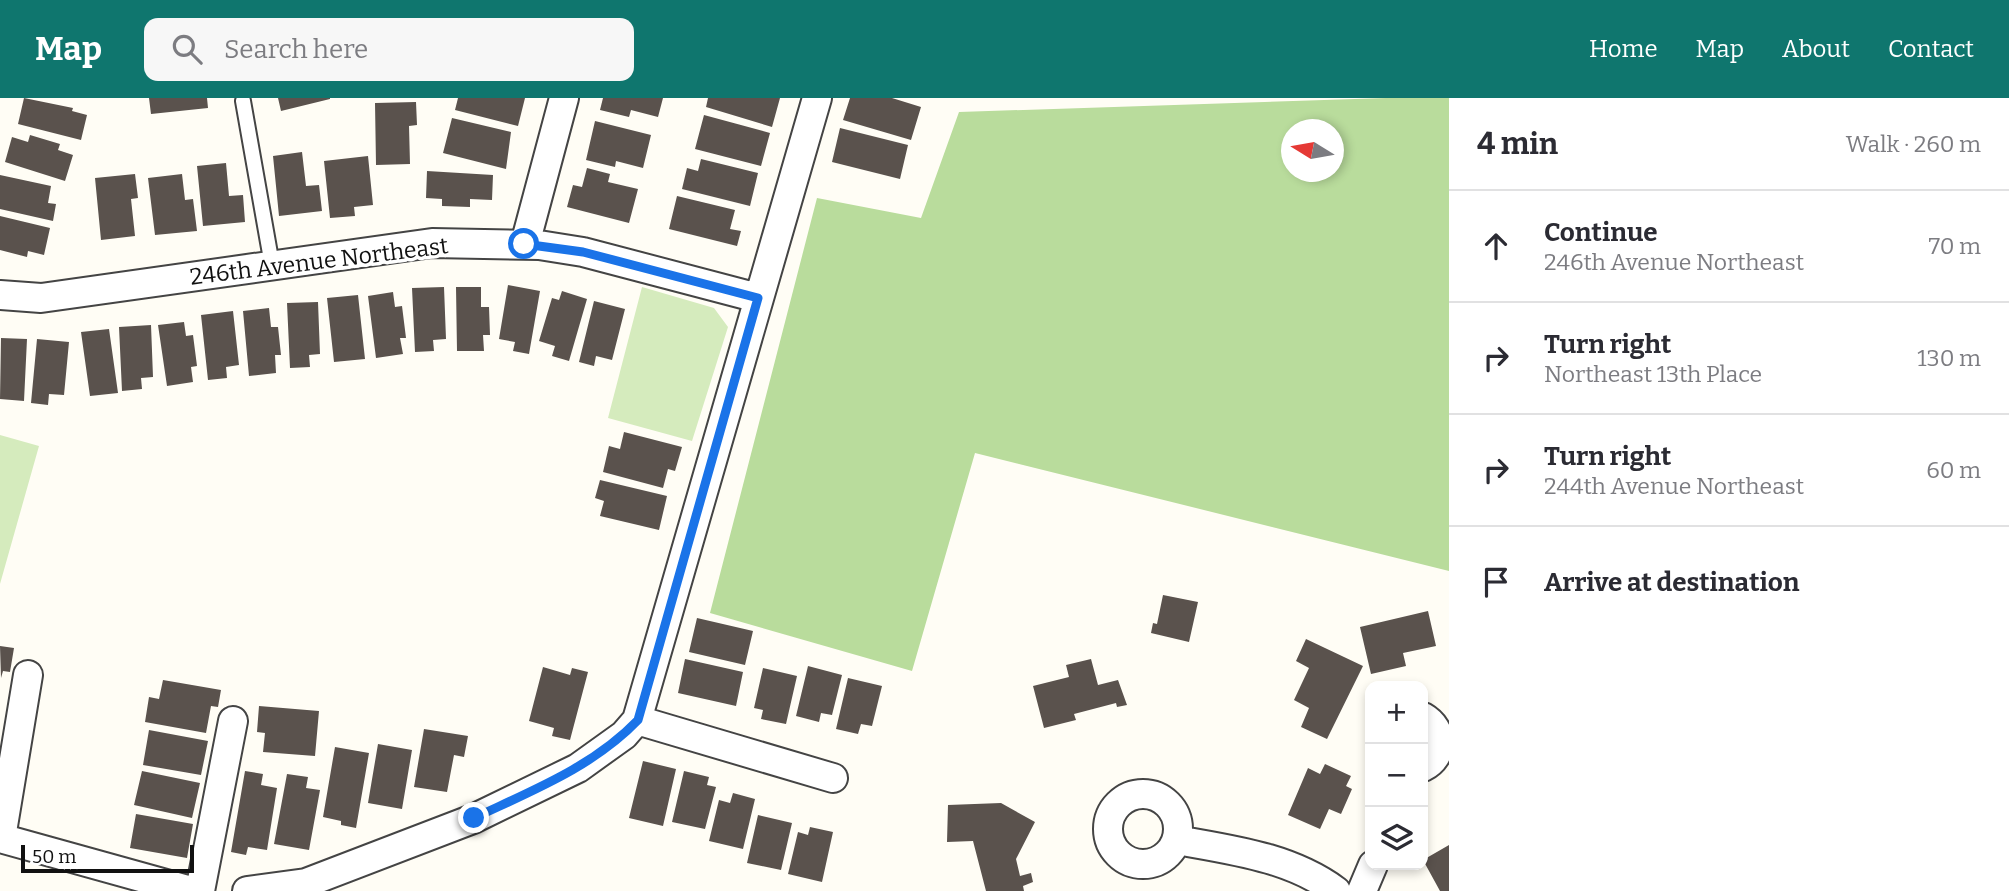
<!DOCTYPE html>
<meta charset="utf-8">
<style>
:root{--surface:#fff;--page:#f7f7f7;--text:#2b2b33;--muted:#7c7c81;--line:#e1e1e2;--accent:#0f766e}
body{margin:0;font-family:Bitter,serif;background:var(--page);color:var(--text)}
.controls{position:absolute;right:21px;bottom:21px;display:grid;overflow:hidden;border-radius:14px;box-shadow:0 4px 10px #0003}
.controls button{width:63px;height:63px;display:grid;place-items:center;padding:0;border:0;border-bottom:2px solid var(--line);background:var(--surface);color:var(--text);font:35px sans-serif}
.compass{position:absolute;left:1281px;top:21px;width:63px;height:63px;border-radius:50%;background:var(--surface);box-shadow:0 4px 10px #0003;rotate:281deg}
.scale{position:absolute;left:21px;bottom:18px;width:173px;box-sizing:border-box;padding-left:7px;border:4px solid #111;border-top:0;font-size:19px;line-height:24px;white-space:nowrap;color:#111;-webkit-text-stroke:5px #fff;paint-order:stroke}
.stop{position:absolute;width:21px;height:21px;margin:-16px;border:5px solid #1a73e8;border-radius:50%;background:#fff}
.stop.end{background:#1a73e8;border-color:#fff;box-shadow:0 2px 7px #0008}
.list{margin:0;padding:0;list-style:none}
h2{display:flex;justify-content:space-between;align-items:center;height:91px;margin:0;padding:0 28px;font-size:30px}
h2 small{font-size:23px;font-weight:400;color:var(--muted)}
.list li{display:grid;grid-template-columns:46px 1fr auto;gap:21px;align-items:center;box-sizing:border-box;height:112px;padding:0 28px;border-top:2px solid var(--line)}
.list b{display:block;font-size:26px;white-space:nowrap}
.list p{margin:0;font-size:23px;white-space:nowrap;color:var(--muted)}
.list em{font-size:23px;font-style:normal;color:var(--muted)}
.icon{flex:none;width:38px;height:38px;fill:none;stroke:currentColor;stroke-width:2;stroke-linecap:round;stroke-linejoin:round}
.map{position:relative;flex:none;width:1449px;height:793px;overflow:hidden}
header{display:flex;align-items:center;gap:42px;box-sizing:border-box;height:98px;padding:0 35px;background:var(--accent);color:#fff}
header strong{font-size:33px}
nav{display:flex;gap:38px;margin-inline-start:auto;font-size:24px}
.search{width:490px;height:63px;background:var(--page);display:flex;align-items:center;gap:18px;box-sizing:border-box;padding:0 24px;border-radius:14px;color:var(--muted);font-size:26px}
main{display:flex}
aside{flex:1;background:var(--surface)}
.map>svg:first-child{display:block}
.green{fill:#d5ebbd}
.forest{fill:#b9dc9c;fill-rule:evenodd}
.building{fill:#5a524d}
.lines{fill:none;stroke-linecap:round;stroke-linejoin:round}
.service-casing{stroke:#444;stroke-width:18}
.minor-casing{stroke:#444;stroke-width:32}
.service{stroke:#fff;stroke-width:14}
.minor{stroke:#fff;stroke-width:28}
.route{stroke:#1a73e8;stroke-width:9}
.labels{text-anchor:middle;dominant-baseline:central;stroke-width:7;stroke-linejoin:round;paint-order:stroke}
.street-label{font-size:23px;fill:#111;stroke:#fff}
</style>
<header>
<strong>Map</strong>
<div class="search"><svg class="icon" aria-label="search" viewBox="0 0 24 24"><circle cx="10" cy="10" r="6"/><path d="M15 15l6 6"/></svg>Search here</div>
<nav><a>Home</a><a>Map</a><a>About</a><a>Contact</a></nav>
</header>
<main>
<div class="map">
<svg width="1449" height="793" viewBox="0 0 1449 793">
<rect width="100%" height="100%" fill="#fffdf5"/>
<path class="green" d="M642 189 714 210 728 229 692 343 608 320Z
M0 337 39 348 0 486Z"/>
<path class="forest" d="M1386 0H1449V473L975 355 912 573 710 515 817 100 921 120 959 14ZM1292 32H1334V74H1292Z"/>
<path class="building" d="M24 0 73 10 72 13 87 17 81 42 18 26Z
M149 0H207L208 10 151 16Z
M278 0H330V1L281 13Z
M458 0H525L518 28 455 12Z
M603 0H663L658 19 631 12 629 19 600 12Z
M708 0H780L772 29 706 9Z
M850 0H892L921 9 911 42 843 22Z
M416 4 417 27 409 28 410 66 376 67 375 5Z
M704 17 770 35 761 68 695 51Z
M452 20 511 34 506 71 443 55Z
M595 23 651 37 643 70 616 63 615 69 586 62Z
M840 30 908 47 900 81 832 64Z
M30 37 60 46 58 52 73 57 65 83 5 64 12 39 28 44Z
M302 54 306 88 319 87 322 113 279 118 273 58Z
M368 58 373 107 354 109 355 118 330 120 324 63Z
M701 61 758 75 750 108 682 91 687 70 698 73Z
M226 65 229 98 243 97 245 124 203 128 197 68Z
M587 70 610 76 608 84 638 91 629 125 567 109 573 87 582 89Z
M427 73 493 77 492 102 470 101V109L442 108V101L426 100Z
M135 76 138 100 131 101 135 138 101 142 95 80Z
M182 76 185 102 193 101 197 133 155 137 148 80Z
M0 77 51 88 48 105 56 106 53 123 0 111Z
M677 98 735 112 730 131 741 133 737 148 669 131Z
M0 118 50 130 44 157 28 153 27 159 0 152Z
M508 187 540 193 529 256 513 253 515 244 499 241Z
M444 189 446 241 433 242 434 253 415 254 412 190Z
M456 189H481V209H489L490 237H483L484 253H457Z
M562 193 587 201 569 263 552 258 555 248 539 243 552 200 559 202Z
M393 194 395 209 402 208 406 240H400L403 256 376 260 368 198Z
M358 197 365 261 334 264 327 200Z
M594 203 625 211 612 262 596 258 594 268 579 264Z
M318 204 320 256 309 257 310 269 290 270 287 205Z
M269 210 271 229H278L281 257H275L276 275 249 278 243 213Z
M233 213 239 267 226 269 227 280 208 282 201 217Z
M184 224 186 238 193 237 197 268 191 269 193 284 167 288 158 227Z
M151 227 153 279 141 280 142 291 122 293 119 229Z
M109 231 118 295 90 298 81 234Z
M1 240 27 241 24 303 0 301Z
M37 241 69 244 64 297 49 296 48 307 31 305Z
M624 334 682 349 675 373 668 371 663 390 603 374 609 348 620 351Z
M600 382 667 398 659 432 600 418 604 403 595 400Z
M1163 497 1198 504 1189 544 1151 535 1153 525 1157 526Z
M1428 513 1436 548 1403 555 1406 568 1371 576 1360 529Z
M697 520 753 533 745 567 689 554Z
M1306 541 1363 568 1327 641 1301 629 1309 610 1294 602 1309 570 1296 563Z
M0 548 14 550 10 574 3 573 1 580Z
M685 561 743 574 736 608 678 595Z
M1091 561 1098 587 1118 582 1127 607 1117 609 1116 605 1074 616 1076 622 1044 630 1033 588 1069 579 1066 567Z
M808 568 842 577 832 617 821 615 819 624 796 618Z
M543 569 570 577 572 570 588 574 570 642 552 638 554 630 529 623Z
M763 570 797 578 786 626 761 621 763 612 754 610Z
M848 580 882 588 872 628 861 626 858 636 836 631Z
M163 582 221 592 218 609 211 608 206 635 145 624 149 599 159 601Z
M259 608 319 613 315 658 263 654 265 635 257 634Z
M424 631 468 638 464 659 454 657 447 694 414 689Z
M149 632 208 643 201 677 143 667Z
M378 646 412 652 402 711 368 705Z
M335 649 369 655 356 730 341 727V723L323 719Z
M643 663 676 671 663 728 629 720Z
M1325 666 1351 678 1346 688 1352 691 1341 716 1329 711 1320 731 1288 717 1308 670 1320 676Z
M142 673 200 685 192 720 134 707Z
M245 673 263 676 261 687 277 690 267 752 248 749 246 757 231 754Z
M684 673 709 679 707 687 716 689 705 731 672 724Z
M287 676 308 679 306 690 320 692 309 752 274 746Z
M733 695 755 701 743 751 709 743 719 702 730 705Z
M1001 705 1035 724 1016 761 1020 778 1031 775 1033 784 1023 788 1024 793H986L973 743 947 744 948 707Z
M136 716 193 726 187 760 130 750Z
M758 717 792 725 781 772 747 765Z
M810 729 833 734 822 784 788 776 798 734 808 737Z
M1449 747V793H1440L1423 762Z"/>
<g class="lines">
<defs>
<path id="service" d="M243 3 272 167"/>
<path id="minor" d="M525 146 564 0
M0 197 41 200 432 145 539 147 583 154 758 200
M1423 619C1444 631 1445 658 1423 669
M637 622 833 680
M1108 731a35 35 0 1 1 70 0a35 35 0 1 1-70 0Z
M0 740 191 793
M1 740 28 577
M1177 742C1232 752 1290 759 1336 793
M200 793 233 623
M247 793 306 785 473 721 578 670 624 637 637 622 817 0
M1362 793 1373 767"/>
</defs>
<use href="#service" class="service-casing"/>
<use href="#minor" class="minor-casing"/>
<use href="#service" class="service"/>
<use href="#minor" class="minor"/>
</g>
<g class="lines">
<path class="route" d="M474 720C531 693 593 669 638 622L758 200 583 154 524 146"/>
</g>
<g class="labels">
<g class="street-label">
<text transform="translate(319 163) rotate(-7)">246th Avenue Northeast</text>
</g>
</g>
</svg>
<div class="controls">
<button>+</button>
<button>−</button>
<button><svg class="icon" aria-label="layers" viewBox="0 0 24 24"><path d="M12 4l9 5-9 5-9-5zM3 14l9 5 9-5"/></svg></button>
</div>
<svg class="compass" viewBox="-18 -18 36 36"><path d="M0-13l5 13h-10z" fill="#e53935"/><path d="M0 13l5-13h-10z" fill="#7c7c81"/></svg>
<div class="scale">50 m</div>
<div class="stop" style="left:524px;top:146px"></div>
<div class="stop end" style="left:474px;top:720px"></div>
</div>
<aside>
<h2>4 min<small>Walk · 260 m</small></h2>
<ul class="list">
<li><svg class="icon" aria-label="ahead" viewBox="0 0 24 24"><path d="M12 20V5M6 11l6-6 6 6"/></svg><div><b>Continue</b><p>246th Avenue Northeast</p></div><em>70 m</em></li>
<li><svg class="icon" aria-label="right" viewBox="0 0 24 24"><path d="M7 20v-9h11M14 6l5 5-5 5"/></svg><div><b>Turn right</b><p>Northeast 13th Place</p></div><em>130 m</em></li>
<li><svg class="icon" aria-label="right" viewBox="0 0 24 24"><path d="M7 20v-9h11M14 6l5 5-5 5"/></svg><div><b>Turn right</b><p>244th Avenue Northeast</p></div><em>60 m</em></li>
<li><svg class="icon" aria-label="arrive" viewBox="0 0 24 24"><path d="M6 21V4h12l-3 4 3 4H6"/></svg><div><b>Arrive at destination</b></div></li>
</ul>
</aside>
</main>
